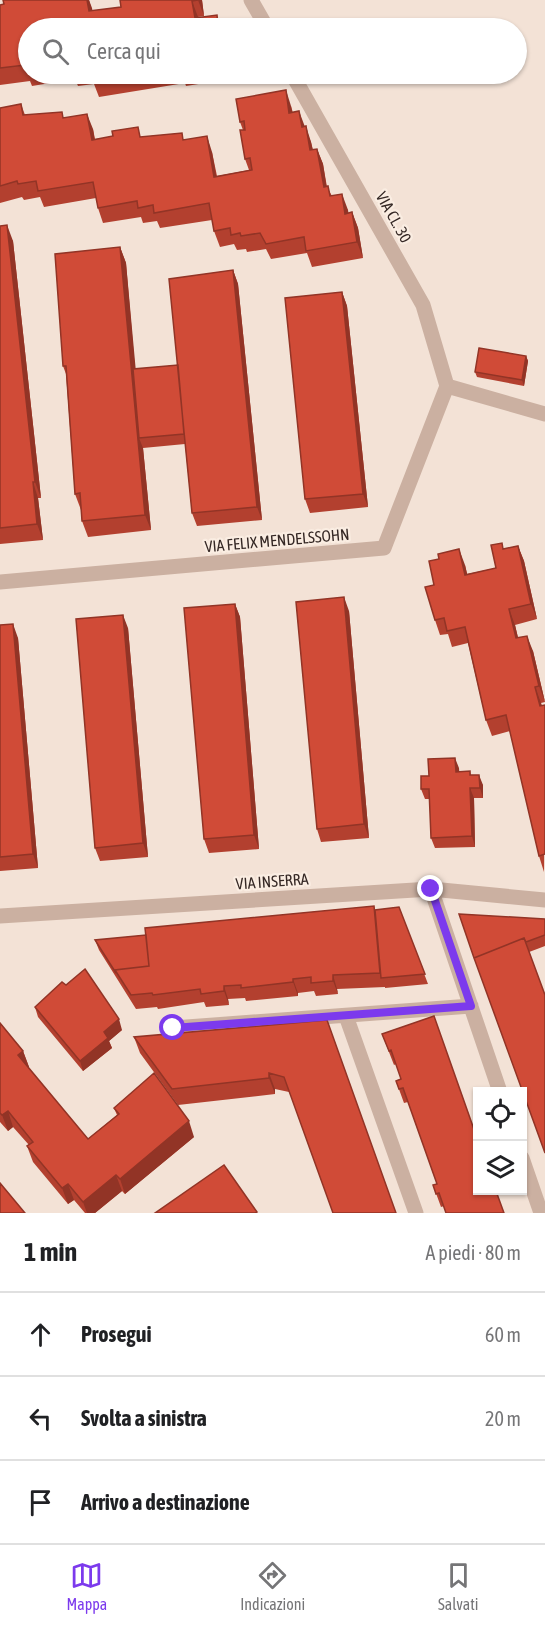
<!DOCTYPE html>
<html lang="it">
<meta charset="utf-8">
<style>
:root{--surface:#fff;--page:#f6f6f6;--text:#202124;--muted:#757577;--line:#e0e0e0;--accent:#7c3aed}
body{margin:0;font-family:"Asap Condensed",sans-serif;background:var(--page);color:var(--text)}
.controls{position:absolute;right:18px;bottom:18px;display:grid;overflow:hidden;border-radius:0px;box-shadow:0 2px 4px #0004}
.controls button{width:54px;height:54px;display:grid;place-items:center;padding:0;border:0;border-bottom:2px solid var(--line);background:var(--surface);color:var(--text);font:30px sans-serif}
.stop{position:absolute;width:18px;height:18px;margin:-14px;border:4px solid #7c3aed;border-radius:50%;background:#fff}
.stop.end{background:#7c3aed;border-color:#fff;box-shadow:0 2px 6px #0008}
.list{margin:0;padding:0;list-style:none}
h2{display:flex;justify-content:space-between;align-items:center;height:78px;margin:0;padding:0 24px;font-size:26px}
h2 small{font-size:20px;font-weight:400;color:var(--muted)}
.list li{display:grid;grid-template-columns:39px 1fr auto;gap:18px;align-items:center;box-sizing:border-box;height:84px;padding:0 24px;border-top:2px solid var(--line)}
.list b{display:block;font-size:22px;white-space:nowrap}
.list em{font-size:20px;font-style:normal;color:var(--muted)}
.icon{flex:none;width:33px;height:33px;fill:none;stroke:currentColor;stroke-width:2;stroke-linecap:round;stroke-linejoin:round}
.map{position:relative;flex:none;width:545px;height:1213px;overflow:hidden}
.search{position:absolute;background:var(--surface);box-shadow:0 2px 4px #0004;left:18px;right:18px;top:18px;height:66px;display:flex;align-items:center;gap:15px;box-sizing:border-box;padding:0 21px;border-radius:33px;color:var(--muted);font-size:22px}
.sheet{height:330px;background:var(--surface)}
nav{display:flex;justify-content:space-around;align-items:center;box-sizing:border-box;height:84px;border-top:2px solid var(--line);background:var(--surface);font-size:16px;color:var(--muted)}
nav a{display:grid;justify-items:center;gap:3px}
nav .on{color:var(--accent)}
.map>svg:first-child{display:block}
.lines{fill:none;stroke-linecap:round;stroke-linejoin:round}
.minor{stroke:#cbb0a1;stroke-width:15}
.wall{fill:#b3402f}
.shaded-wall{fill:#923426}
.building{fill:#d04b37;stroke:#923426;stroke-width:1.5}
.route{stroke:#7c3aed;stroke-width:8}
.labels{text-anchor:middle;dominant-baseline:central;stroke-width:4.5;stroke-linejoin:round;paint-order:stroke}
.street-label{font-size:16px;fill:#352825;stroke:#faede2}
</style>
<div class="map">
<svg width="545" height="1213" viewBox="0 0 545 1213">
<rect width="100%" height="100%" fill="#f3e2d6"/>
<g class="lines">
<path class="minor" d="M251 0 267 28
M292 74 423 305 447 386
M447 386 545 414
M0 582 384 548 447 386
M431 889 500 1092
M0 916 431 889 545 900
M346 1016 416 1213
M173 1028 471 1006
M522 1158 541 1213"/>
</g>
<path class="wall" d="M3 0H89L92 11 121 7 120 0H202L204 16 198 17V18L222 28H28V74H236V78L186 86 185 83 99 97 94 84 78 86 75 79 32 86 30 81 0 85V5L4 4Z
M21 104 25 115 64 118 93 129 95 139 142 137 185 140 212 152 217 176 249 170 245 159 243 130 240 122 291 106 293 113 304 126 311 142 313 150 317 149 323 164 327 187 332 196 348 210V213L352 212 358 228 363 258 312 267 307 253 271 259 266 249 247 252 246 249 237 250 234 244 220 247 214 231 212 220 160 228 157 221 143 223 141 217 103 223 98 208 96 198 44 207 40 197 24 200 22 197 0 203V108Z
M0 226 13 241 41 498H38L43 540 0 544Z
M120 247 126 263 135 369 178 365 233 270 238 284 262 520 197 526 192 513 185 444 143 448 151 530 88 537 82 521 81 510 75 494 66 374 63 366Z
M342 292 347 306 368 507 310 513 305 499Z
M526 356 528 361 524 386 477 377 475 372Z
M518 546 524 561 537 619 515 625 518 638 533 651 545 702 541 703 542 706 545 705 544 872 539 856 510 731 492 736 486 720 468 643 452 647 448 634 440 635 435 620 434 585 465 565 467 574 496 568 504 549Z
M235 604 240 617 259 849 209 853 204 839Z
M349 611 369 838 321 842 317 829Z
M0 625 18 638 38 868 0 871Z
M128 628 148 857 100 861 95 848Z
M459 768V772L470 771 471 775 483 785V798H474L475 847 435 848 431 838 430 799H425L421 789 429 776Z
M374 906 375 910 399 907 428 984 385 988V987L337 989 338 994 316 996 314 991 298 993V996L246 1001 245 998 228 999 229 1005 206 1007 204 1002 158 1009 157 1007 136 1009 99 950 95 940 146 935Z
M545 919V946L479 971Z
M35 1007 122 1030 109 1041 112 1048 83 1071 38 1017Z
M434 1016 444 1206 441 1207 433 1185 437 1184 408 1102 404 1103 396 1081 401 1079 396 1064 394 1065 382 1034Z
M327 1020 289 1092 275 1089V1094L178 1105 140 1053 134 1037Z
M0 1023 23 1051 29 1067H28L88 1139 117 1115 114 1108 194 1137 125 1194 122 1191 95 1213H85L74 1200 68 1204 33 1162 27 1146 29 1145 13 1127 8 1131 0 1122Z"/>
<path class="shaded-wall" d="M87 0H89L92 8 95 27 89 11Z
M198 0H202L204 16Z
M192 1 198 17 200 28 195 18Z
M217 15 222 28H218Z
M286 90 291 106 295 129 289 113Z
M299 111 305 127H302Z
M87 114 93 129 97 156 92 140Z
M306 126 311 142 316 166 310 150Z
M207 136 212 152 219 192 214 177Z
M317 149 323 164 329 203 324 187Z
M342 194 348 210 351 229 345 214Z
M352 212 358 228 363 258 357 242Z
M7 225 13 241 41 498 35 482Z
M120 247 126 263 142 438H139L143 448 151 530 145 515Z
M233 270 238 284 262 520 257 507Z
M342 292 347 306 368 507 363 494Z
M526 356 528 361 524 386 522 380Z
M33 482 38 498 43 540 37 524Z
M518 546 524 561 537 619 531 604Z
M459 549 465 565 471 590 465 575Z
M344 597 349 611 369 838 364 824Z
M235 604 240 617 259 849 254 835Z
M509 609 515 625 522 654 516 638Z
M123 615 128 628 148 857 143 843Z
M13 624 18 638 38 868 33 854Z
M527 636 533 651 545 702 539 686Z
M535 687 541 703 545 721 540 706Z
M455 758 459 768 460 782 456 772Z
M479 775 483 785V798L480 788Z
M470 788 474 798 475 847 472 836Z
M333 975 337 989 338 994 333 981Z
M293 979 298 993V996L293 982Z
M224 986 228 999 229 1005 224 991Z
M119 1019 122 1030 109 1041 112 1048 83 1071 80 1061 104 1032Z
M23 1051 29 1067 24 1071 18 1055Z
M269 1073 275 1089V1094L269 1078Z
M8 1111 13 1127 8 1131 2 1115Z
M189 1121 194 1137 125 1194 120 1179Z
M116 1175 122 1191 95 1213H87L83 1202Z
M68 1184 74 1200 68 1204 62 1188Z"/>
<path class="building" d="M3 0H87L89 11 121 7 120 0H198L192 1 195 18 217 15 218 28H28V70H26L25 65 0 68V5L4 4Z
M92 74H141L93 82Z
M286 90 289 113 299 111 302 127 306 126 310 150 317 149 324 187 328 186 330 196 342 194 345 214 352 212 357 242 306 251 304 237 266 244 260 233 241 236 240 233 231 235 230 228 214 231 209 203 154 213 153 205 138 208 137 201 98 208 93 182 38 191 36 181 18 184 17 181 0 186V108L21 104 23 115 62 112 63 118 87 114 92 140 113 136 112 131 138 127 140 137 182 133 183 140 207 136 214 177 252 170 250 158 245 159 240 130H245L244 121 240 122 236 99Z
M7 225 35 482H33L37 524 0 528V226Z
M120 247 145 515 82 521 80 493 75 494 66 366H63L55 254Z
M233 270 257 507 192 513 169 279Z
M342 292 363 494 305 499 285 298Z
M479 348 526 356 522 380 475 372Z
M178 365 184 434 139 438 133 369Z
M502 543 503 549 518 546 531 604 509 609 516 638 527 636 539 686 535 687 540 706 545 705V854L539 856 506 715 486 720 465 627 447 631 444 618 435 620 425 587 434 585 429 561 439 559 438 554 459 549 465 575 496 568 491 545Z
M344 597 364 824 317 829 296 602Z
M235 604 254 835 204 839 184 608Z
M123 615 143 843 95 848 76 619Z
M13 624 33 854 0 857V625Z
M455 758 456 772 470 771V775H479L480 788H470L472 836 431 838 429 789H421V776H429L428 759Z
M374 906 380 973 333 975V981L311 983V977L293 979V982L241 988V985L224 986V991L201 994 200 989 153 995 152 993 131 995 115 970 149 966 145 928Z
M399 907 425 974 381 978 375 910Z
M459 914 545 919V935L526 942 524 938 474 958Z
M146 935 149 966 115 970 116 973 95 940Z
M524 938 545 995V1153L474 958Z
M85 969 119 1019 104 1032 108 1038 80 1061 35 1007 62 982 66 985Z
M434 1016 477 1138V1191H496L504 1213H446L439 1193 436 1194 433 1185 437 1184 403 1088 399 1089 396 1081 401 1079 391 1050 389 1051 382 1034Z
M327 1020 396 1213H333L284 1077 269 1073V1078L172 1089 134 1037Z
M0 1023 23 1051 18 1055 88 1139 119 1114 114 1108 154 1073 189 1121 120 1179 116 1175 83 1202 68 1184 62 1188 27 1146 33 1142 8 1111 2 1115 0 1113Z
M224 1165 257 1212 255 1213H155Z
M0 1183 25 1213H0Z"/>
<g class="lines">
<path class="route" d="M173 1028 471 1006 431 889"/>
</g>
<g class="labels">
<g class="street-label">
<text transform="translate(394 217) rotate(61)">VIA CL. 30</text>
<text transform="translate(277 540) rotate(-5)">VIA FELIX MENDELSSOHN</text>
<text transform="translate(272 881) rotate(-4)">VIA INSERRA</text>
</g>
</g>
</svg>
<div class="controls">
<button><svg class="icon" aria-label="locate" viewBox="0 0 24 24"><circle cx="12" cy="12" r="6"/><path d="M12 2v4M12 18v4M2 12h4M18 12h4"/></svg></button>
<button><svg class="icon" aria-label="layers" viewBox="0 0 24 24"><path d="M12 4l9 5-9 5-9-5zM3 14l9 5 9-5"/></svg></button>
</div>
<div class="stop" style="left:173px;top:1028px"></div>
<div class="stop end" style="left:431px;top:889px"></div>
<div class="search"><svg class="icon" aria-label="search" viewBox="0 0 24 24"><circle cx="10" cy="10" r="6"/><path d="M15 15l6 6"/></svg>Cerca qui</div>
</div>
<section class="sheet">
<h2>1 min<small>A piedi · 80 m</small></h2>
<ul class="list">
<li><svg class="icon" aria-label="ahead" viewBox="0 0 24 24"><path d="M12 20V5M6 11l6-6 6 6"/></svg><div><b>Prosegui</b></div><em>60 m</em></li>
<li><svg class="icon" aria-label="left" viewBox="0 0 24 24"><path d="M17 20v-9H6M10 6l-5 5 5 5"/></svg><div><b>Svolta a sinistra</b></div><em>20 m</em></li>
<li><svg class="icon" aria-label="arrive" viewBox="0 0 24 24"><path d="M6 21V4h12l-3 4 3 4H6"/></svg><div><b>Arrivo a destinazione</b></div></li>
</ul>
</section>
<nav>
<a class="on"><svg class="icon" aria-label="map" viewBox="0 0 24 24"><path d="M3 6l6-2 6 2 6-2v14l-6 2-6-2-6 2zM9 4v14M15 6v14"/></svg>Mappa</a>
<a><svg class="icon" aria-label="directions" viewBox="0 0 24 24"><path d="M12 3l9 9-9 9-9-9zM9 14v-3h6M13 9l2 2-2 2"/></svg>Indicazioni</a>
<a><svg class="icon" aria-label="saved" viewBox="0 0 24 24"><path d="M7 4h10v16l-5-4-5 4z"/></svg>Salvati</a>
</nav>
